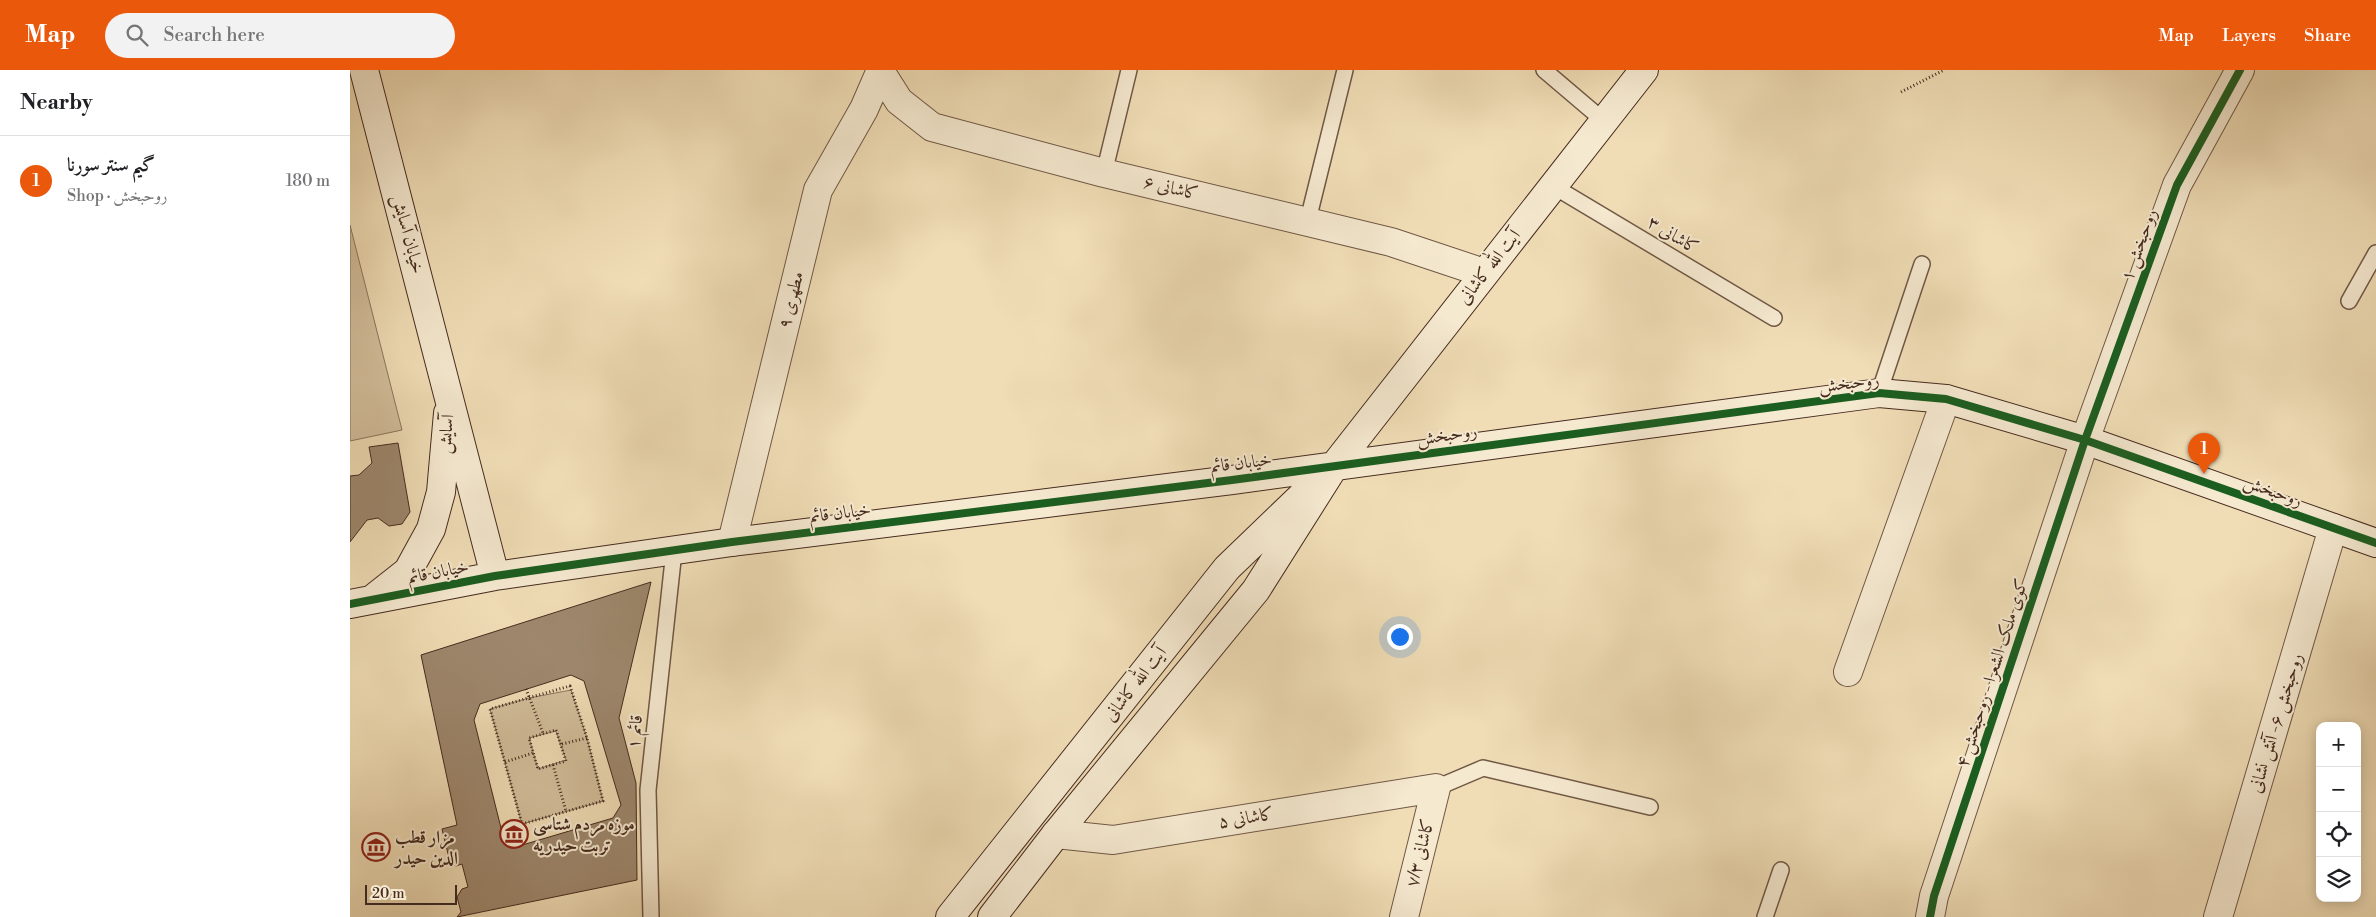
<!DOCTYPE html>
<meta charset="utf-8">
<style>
:root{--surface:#fff;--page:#f2f2f2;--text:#202124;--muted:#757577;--line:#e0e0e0;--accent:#ea580c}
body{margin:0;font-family:"Libre Bodoni",Amiri,serif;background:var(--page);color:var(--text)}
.controls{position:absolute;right:15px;bottom:15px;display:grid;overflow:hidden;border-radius:10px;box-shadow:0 2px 12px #0003}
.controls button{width:45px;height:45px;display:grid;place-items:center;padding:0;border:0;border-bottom:1px solid var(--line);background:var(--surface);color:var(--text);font:25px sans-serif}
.scale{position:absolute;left:15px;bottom:12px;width:92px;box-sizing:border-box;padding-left:5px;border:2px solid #462b1f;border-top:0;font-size:14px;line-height:18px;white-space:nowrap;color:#462b1f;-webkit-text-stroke:4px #f5e9d0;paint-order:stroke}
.you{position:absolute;left:1049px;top:566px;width:18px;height:18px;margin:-12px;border:4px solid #fff;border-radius:50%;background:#1a73e8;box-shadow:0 0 0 8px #1a73e833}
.badge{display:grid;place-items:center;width:32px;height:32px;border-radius:50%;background:var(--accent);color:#fff;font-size:16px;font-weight:700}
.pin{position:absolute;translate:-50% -41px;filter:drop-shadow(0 1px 2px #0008)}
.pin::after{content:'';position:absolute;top:26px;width:18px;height:15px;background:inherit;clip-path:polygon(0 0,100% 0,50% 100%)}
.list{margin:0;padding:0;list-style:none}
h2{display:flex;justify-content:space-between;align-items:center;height:65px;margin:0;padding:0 20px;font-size:21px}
h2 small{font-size:16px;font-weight:400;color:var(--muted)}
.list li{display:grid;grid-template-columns:32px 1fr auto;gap:15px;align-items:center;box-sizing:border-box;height:90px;padding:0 20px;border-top:1px solid var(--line)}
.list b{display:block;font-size:19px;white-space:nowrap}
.list p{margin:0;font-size:16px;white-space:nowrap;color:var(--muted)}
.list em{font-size:16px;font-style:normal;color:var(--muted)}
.icon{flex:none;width:28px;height:28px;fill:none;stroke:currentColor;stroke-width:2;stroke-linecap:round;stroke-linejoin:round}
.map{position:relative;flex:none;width:2026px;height:847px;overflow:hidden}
header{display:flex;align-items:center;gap:30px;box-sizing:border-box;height:70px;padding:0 25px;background:var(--accent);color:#fff}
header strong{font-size:24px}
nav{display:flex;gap:28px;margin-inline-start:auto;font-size:18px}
.search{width:350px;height:45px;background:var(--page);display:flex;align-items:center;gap:12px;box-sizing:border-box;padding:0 18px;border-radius:28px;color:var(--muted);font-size:19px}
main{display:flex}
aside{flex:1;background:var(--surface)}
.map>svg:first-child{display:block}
.green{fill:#d3bf9c;stroke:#8c755e;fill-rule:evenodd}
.building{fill:#9e886e;stroke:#462b1f;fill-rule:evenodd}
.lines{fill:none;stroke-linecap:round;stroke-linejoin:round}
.lane-casing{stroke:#705845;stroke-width:18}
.street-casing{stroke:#705845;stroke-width:30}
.secondary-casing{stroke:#462b1f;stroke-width:30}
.path{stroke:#462b1f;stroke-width:3;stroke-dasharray:1 2.5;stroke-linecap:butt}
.lane{stroke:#f5e9d0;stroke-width:15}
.street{stroke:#f5e9d0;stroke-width:28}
.secondary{stroke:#f5e9d0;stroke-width:28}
.cycleway-casing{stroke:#f5e9d0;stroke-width:11}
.cycleway{stroke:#1b5e20;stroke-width:8}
.labels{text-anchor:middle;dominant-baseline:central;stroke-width:4;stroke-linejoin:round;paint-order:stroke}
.street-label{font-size:18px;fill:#462b1f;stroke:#f5e9d0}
.poi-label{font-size:18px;font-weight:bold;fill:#462b1f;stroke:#f5e9d0;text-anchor:start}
</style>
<header>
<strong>Map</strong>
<div class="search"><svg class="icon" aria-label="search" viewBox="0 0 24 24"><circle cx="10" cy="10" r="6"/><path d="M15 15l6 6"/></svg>Search here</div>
<nav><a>Map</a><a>Layers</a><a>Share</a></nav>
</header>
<main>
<aside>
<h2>Nearby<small></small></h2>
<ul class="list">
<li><span class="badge">1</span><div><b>گیم سنتر سورنا</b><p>Shop · روحبخش</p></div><em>180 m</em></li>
</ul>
</aside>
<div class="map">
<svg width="2026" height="847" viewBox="0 0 2026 847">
<rect width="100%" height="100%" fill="#f0ddb6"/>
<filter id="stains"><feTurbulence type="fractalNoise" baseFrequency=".004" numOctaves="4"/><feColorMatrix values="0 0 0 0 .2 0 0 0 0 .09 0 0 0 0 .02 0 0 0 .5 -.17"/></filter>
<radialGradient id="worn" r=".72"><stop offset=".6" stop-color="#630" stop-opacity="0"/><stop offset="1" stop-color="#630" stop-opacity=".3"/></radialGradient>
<path class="green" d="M0 155 52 360 0 371Z
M221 620 237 668 253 731 172 754 140 639 179 628ZM206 661 216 690 188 699 179 668Z"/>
<path class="building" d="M48 373 60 442 52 454 39 456 28 448 17 450 0 472V406L9 405 22 393 19 377Z
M301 512 269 648 286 713 287 810 107 847 111 842 107 827 112 819 118 817 112 794 106 796 100 792 92 759 107 755 71 585ZM221 605 234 611 271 735 263 748 169 776 152 762 124 650 130 634Z"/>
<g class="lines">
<defs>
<path id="lane" d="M1194 0 1254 51
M754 103 779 0
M1203 116 1424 248
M958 150 995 0
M1999 231 2026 183
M1529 323 1572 194
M1086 718 1133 698 1300 737
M301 847 298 720 324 481
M1415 847 1431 800"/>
<path id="street" d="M530 1 549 31 582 57 754 103 1041 172 1134 203
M382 472 468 120 514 39 531 0
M1498 602 1596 329
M706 764 763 770 1086 718 1054 847
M1580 847 1584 826 1735 370 1827 115 1890 0
M1868 847 1983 458"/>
<path id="secondary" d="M14 0 145 506
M25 527 58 501 81 459 91 422 98 343
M0 534 145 506 382 472 882 410 1529 323 1596 329 1735 370 2026 473
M600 847 877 498 955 423
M642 847 706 764 906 520 985 395 1294 0"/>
</defs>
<use href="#lane" class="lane-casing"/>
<use href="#street" class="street-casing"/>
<use href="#secondary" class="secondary-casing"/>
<path class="path" d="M1551 22 1594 0
M220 616 237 668 253 731 172 754 140 639Z
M176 619 193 663
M206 660 216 691 188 699 179 668Z
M212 674 237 668
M155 692 183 683
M203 695 216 741"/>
<use href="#lane" class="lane"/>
<use href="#street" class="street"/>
<use href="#secondary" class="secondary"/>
<defs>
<path id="cycleway" d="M0 534 145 506 382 472 882 410 1529 323 1596 329 1735 370 2026 473
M1580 847 1584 826 1735 370 1827 115 1890 0"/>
</defs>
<use href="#cycleway" class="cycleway-casing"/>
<use href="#cycleway" class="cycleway"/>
</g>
<defs>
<symbol id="museum-ring" viewBox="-11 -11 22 22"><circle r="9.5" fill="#f5e9d0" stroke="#8f2418" stroke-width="1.5"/><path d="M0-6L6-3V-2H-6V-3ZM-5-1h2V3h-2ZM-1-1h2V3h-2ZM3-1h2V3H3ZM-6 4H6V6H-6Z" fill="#8f2418"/></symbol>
</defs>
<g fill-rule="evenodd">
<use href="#museum-ring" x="148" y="748" width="32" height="32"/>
<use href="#museum-ring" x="10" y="761" width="32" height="32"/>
</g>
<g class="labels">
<g class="street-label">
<text transform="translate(821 118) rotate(13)">کاشانی ۶</text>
<text transform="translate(58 164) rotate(75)">خیابان آسایش</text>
<text transform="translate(1323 165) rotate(31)">کاشانی ۳</text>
<text transform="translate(1789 175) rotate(-70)">روحبخش ۱</text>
<text transform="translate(1139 197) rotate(-52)">آیت الله کاشانی</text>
<text transform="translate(441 230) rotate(-76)">مطهری ۹</text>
<text transform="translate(1499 313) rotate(-6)">روحبخش</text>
<text transform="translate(96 364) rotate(-84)">آسایش</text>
<text transform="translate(1097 365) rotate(-8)">روحبخش</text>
<text transform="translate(891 393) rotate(-7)">خیابان قائم</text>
<text transform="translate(1923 421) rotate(20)">روحبخش</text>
<text transform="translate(490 443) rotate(-7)">خیابان قائم</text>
<text transform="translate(88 502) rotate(-11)">خیابان قائم</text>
<text transform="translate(1642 603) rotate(-72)">کوی ملک الشعرا - روحبخش ۴</text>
<text transform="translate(785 614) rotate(-52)">آیت الله کاشانی</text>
<text transform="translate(1926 653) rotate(-73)">روحبخش ۶- آتش نشانی</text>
<text transform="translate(285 662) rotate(-84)">قائم ۱</text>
<text transform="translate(896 748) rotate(-9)">کاشانی ۵</text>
<text transform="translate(1070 783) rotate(-76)">کاشانی ۷/۳</text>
</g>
<g class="poi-label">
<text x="183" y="754">موزه مردم شتاسی<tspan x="183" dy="21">تربت حیدریه</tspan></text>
<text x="45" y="767">مزار قطب<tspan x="45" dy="21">الدین حیدر</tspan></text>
</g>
</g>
<rect width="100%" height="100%" filter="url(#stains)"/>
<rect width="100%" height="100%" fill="url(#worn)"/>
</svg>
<div class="controls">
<button>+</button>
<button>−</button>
<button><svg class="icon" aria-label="locate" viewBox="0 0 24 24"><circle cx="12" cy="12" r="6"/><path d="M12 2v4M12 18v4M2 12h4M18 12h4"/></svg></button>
<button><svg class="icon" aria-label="layers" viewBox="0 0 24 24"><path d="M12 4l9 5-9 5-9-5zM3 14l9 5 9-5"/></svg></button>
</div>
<div class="scale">20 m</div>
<div class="you"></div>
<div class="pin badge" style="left:1854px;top:404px">1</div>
</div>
</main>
